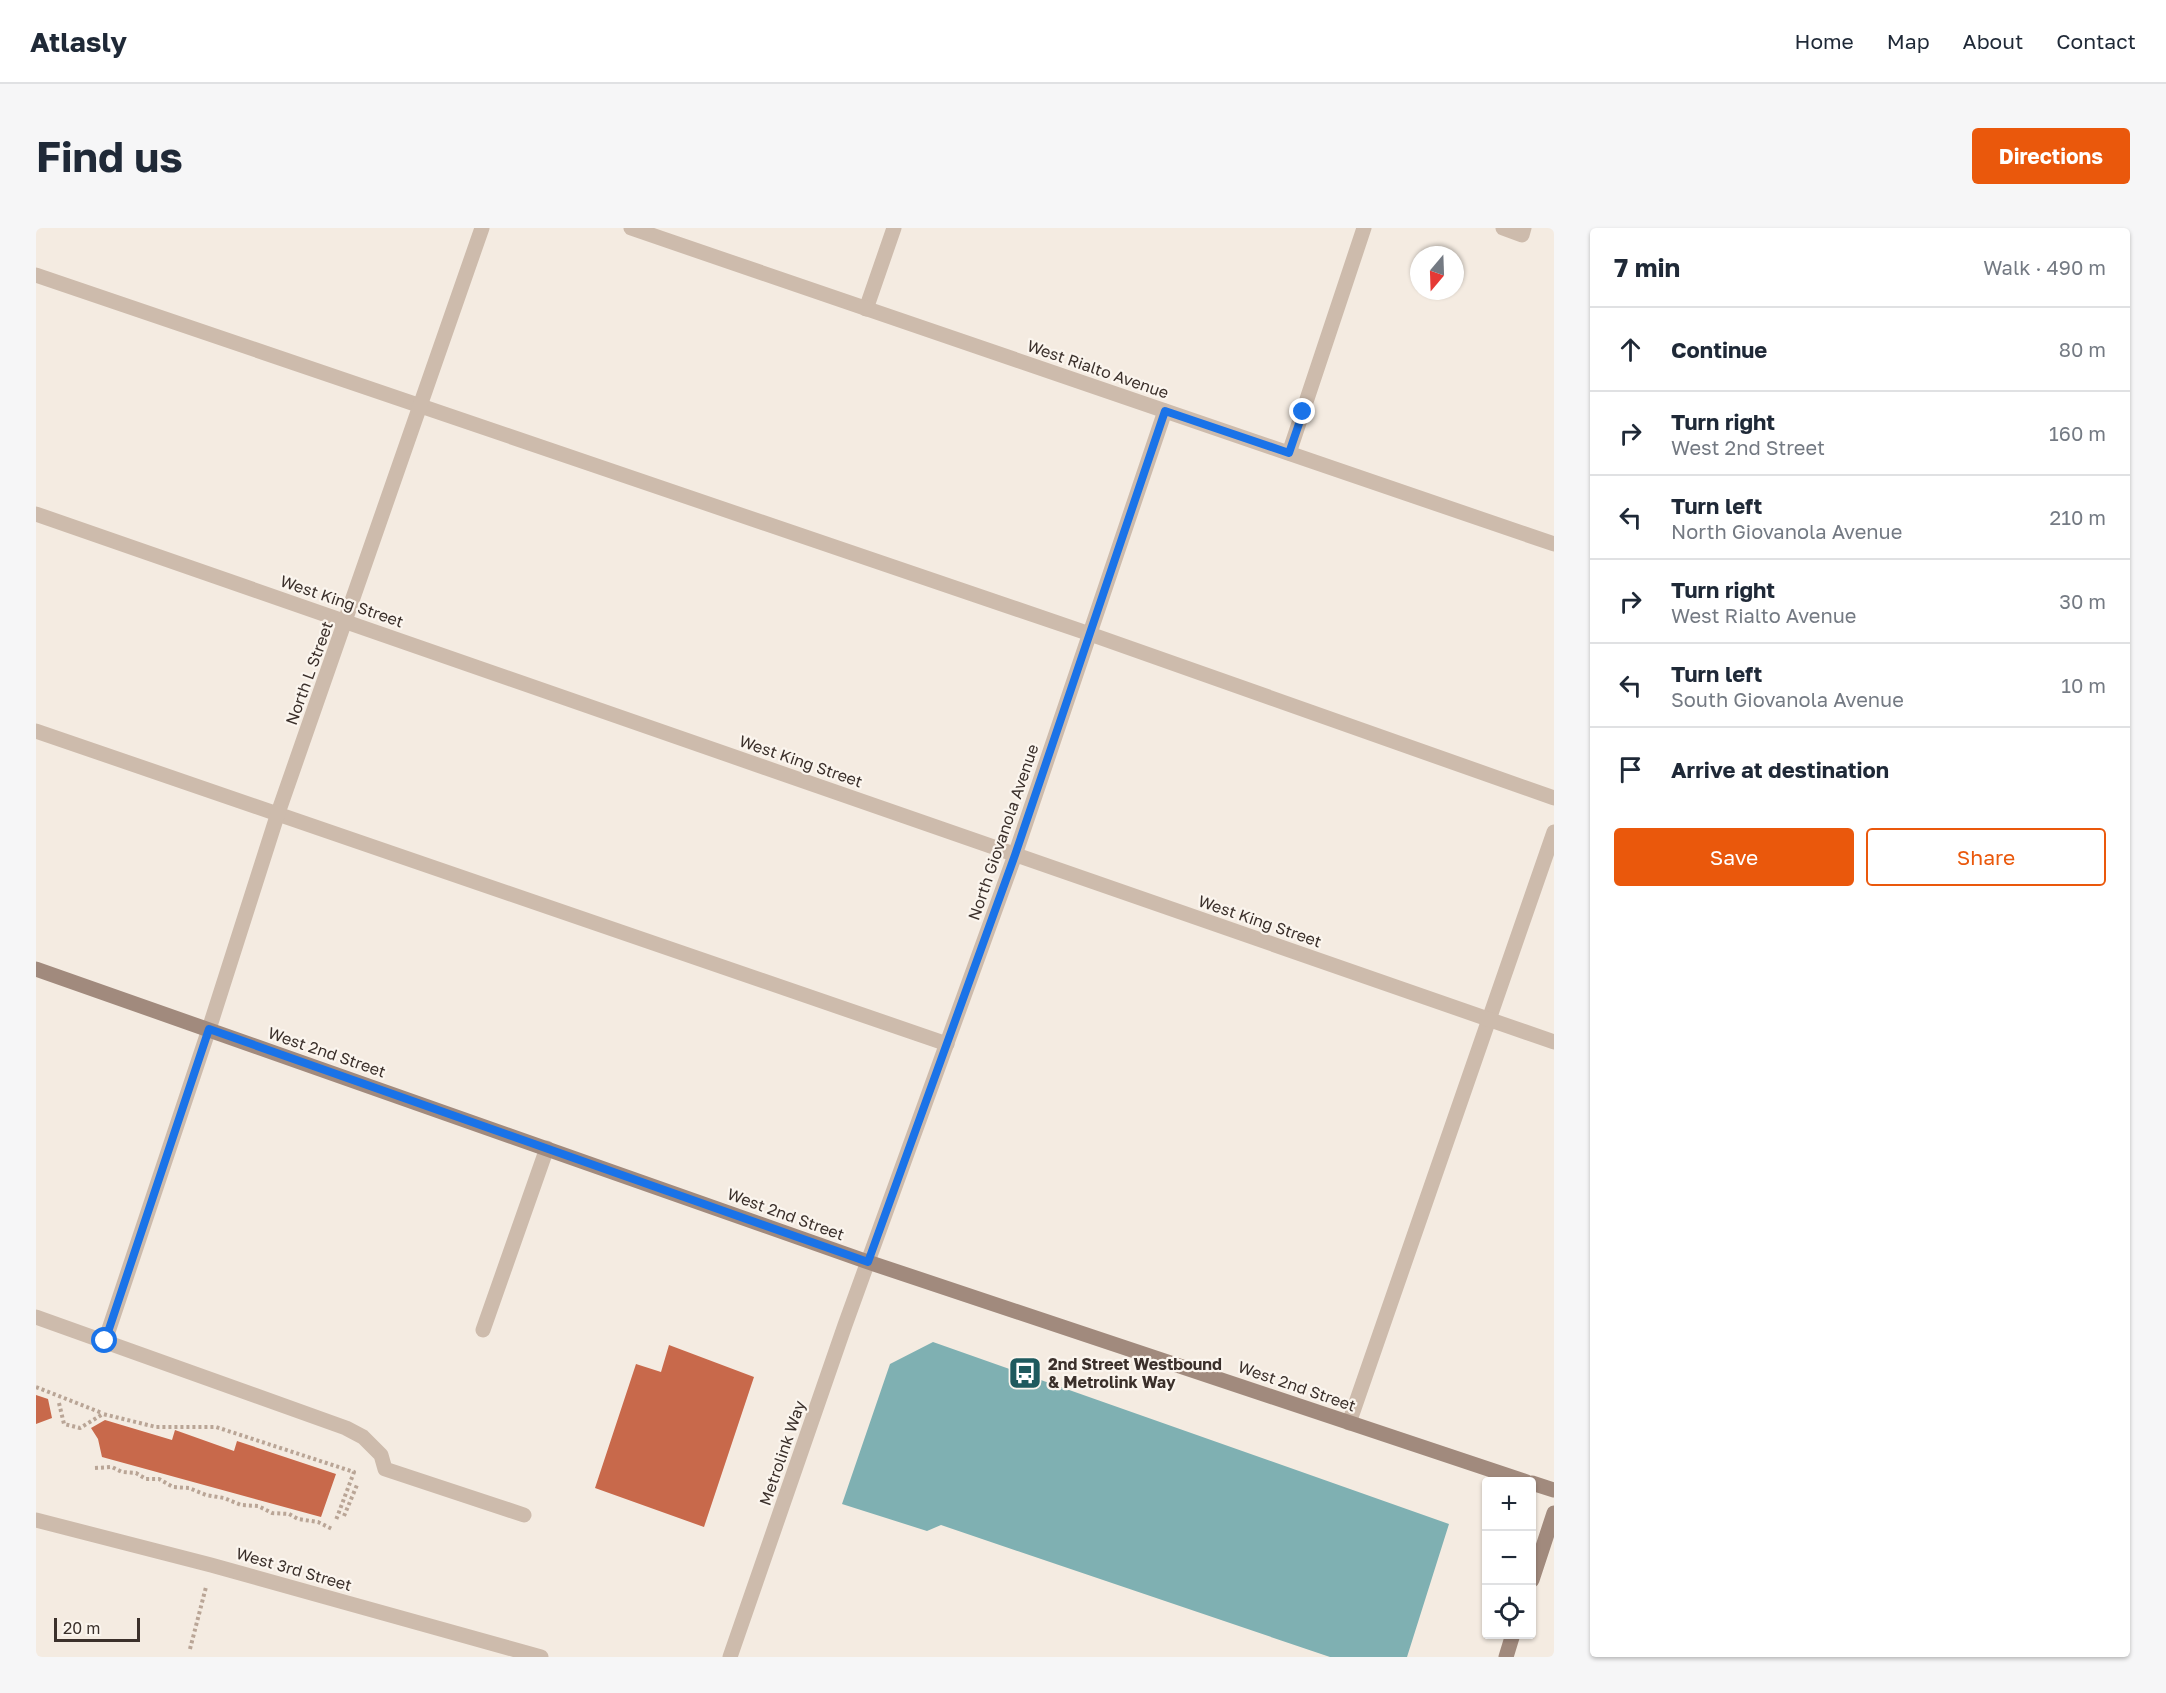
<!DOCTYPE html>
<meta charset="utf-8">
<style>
:root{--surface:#fff;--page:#f6f6f7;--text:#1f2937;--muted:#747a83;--line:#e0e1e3;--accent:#ea580c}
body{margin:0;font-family:"Golos Text",sans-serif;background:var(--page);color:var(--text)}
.controls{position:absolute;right:18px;bottom:18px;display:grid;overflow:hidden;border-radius:6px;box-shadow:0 2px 4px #0004}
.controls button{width:54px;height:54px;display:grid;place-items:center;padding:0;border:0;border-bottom:2px solid var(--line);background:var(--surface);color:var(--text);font:30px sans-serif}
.compass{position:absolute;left:1374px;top:18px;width:54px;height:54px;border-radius:50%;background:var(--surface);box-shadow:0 2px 4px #0004;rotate:199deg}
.scale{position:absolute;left:18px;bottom:15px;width:86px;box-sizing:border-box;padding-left:6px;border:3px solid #3b302b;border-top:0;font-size:16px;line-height:21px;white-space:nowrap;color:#3b302b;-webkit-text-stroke:4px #fbf5ee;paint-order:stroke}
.stop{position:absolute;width:18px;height:18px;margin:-14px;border:4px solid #1a73e8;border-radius:50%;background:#fff}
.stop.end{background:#1a73e8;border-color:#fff;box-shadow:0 2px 6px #0008}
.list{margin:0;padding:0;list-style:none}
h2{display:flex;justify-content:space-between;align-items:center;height:78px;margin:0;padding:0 24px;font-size:26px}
h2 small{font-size:20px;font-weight:400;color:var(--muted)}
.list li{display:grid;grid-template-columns:39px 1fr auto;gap:18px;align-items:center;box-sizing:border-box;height:84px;padding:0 24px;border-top:2px solid var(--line)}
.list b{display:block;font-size:22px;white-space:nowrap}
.list p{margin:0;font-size:20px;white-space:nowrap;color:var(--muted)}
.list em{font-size:20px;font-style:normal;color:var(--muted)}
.actions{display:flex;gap:12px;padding:18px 24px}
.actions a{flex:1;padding:14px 0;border:2px solid var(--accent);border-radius:6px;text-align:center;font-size:21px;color:var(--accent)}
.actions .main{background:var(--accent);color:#fff}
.icon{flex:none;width:33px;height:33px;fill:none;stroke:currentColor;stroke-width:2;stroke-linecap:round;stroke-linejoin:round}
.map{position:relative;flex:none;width:1518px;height:1429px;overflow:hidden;border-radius:6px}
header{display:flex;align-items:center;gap:36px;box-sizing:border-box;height:84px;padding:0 30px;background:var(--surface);border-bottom:2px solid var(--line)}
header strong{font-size:28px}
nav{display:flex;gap:33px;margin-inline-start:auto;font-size:21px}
.intro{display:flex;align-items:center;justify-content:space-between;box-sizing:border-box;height:144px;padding:0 36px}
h1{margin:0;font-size:42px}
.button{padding:15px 27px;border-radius:6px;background:var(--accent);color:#fff;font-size:21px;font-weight:700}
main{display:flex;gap:36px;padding:0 36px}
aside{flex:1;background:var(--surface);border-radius:6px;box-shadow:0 2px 4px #0004}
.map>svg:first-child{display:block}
.water{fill:#7fb0b2}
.building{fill:#c8694b}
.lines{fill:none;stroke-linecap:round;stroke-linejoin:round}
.path{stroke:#b9a596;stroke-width:4;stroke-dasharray:3 3;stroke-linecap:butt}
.service{stroke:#cdbbac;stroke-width:15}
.minor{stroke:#cdbbac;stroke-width:15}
.tertiary{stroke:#cdbbac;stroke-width:15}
.secondary{stroke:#a18a7d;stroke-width:15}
.route{stroke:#1a73e8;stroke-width:8}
.labels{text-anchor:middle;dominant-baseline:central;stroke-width:4.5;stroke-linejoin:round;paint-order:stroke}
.street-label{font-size:16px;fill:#3b302b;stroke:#fbf5ee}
.poi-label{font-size:16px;font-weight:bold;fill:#3b302b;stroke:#fbf5ee;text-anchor:start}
</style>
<header>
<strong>Atlasly</strong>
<nav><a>Home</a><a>Map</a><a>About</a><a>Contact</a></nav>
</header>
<div class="intro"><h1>Find us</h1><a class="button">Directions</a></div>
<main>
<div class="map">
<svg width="1518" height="1429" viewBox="0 0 1518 1429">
<rect width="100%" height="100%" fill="#f4ebe1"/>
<path class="water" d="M897 1114 1413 1296 1371 1429H1294L905 1297 891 1303 806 1276 854 1136Z"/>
<path class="building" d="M633 1117 718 1149 668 1299 559 1260 600 1136 625 1144Z
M0 1167 12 1171 16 1190 0 1196Z
M69 1192 136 1212 139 1202 198 1223 201 1213 300 1246 285 1289 66 1229 62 1211 55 1200Z"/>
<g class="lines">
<path class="path" d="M0 1159 66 1185
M23 1175 28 1196 44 1200 67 1186 120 1199H180L318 1244 300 1292
M59 1240 76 1239 86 1244 100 1245 110 1251H123L137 1259 153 1260 170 1267 188 1270 205 1277 222 1278 236 1285 253 1286 262 1291 282 1294 296 1301
M308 1288 321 1257
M154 1421 170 1359"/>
<path class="service" d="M1467 0 1486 7 1488 0
M0 47 1054 406 1518 570
M0 503 911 816
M0 1089 310 1200 327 1209 345 1227 349 1241 488 1287
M447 1102 511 920
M69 1113 173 801
M1313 1195 1518 604"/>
<path class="minor" d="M830 81 858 0
M1253 225 1328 0
M0 286 1518 814
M173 801 242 585 446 0
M0 1292 175 1337 505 1429
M694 1429 809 1097 979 627 1129 183"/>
<path class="tertiary" d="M595 0 1518 316"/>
<path class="secondary" d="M0 741 832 1034 1491 1254
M1496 1255 1518 1262
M1496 1352 1518 1285
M1470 1429 1477 1406"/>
</g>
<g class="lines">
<path class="route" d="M69 1113 173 801 832 1034 979 627 1129 183 1253 225 1267 184"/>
</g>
<defs>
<symbol id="bus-square" viewBox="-11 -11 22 22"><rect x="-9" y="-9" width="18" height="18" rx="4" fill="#1f5a5e" stroke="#fbf5ee"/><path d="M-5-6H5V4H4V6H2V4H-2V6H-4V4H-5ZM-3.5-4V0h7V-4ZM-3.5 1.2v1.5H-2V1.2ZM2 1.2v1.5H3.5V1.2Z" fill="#fff"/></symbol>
</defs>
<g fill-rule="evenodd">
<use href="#bus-square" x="970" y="1126" width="38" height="38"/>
</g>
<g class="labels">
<g class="street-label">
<text transform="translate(1062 141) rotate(19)">West Rialto Avenue</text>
<text transform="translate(306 373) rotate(19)">West King Street</text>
<text transform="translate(273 445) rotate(-70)">North L Street</text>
<text transform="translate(765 533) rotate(19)">West King Street</text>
<text transform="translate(967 604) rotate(-71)">North Giovanola Avenue</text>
<text transform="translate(1224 693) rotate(19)">West King Street</text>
<text transform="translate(291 824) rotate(19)">West 2nd Street</text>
<text transform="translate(750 986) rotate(20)">West 2nd Street</text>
<text transform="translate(1261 1158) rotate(19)">West 2nd Street</text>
<text transform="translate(746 1225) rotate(-71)">Metrolink Way</text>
<text transform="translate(258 1341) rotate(16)">West 3rd Street</text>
</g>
<g class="poi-label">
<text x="1012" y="1136">2nd Street Westbound<tspan x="1012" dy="18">&amp; Metrolink Way</tspan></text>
</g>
</g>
</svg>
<div class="controls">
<button>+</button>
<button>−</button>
<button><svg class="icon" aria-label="locate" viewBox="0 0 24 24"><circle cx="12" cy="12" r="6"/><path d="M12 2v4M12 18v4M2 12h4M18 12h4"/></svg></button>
</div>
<svg class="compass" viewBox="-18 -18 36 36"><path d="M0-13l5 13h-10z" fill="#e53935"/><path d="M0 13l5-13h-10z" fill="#747a83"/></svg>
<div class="scale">20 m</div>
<div class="stop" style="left:69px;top:1113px"></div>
<div class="stop end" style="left:1267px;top:184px"></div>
</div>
<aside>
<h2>7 min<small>Walk · 490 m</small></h2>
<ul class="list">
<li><svg class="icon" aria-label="ahead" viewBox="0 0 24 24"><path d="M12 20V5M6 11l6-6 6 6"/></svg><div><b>Continue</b></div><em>80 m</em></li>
<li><svg class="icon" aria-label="right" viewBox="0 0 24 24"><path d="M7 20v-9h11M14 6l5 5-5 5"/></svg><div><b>Turn right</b><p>West 2nd Street</p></div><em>160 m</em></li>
<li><svg class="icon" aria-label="left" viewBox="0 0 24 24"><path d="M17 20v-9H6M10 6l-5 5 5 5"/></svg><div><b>Turn left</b><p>North Giovanola Avenue</p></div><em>210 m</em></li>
<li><svg class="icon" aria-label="right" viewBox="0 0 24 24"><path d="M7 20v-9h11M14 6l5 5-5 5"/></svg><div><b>Turn right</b><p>West Rialto Avenue</p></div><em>30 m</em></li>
<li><svg class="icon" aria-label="left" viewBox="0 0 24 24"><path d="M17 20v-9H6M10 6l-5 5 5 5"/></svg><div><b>Turn left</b><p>South Giovanola Avenue</p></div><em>10 m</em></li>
<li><svg class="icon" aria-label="arrive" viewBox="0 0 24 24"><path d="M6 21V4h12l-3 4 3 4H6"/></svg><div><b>Arrive at destination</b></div></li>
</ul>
<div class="actions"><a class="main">Save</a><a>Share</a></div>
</aside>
</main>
